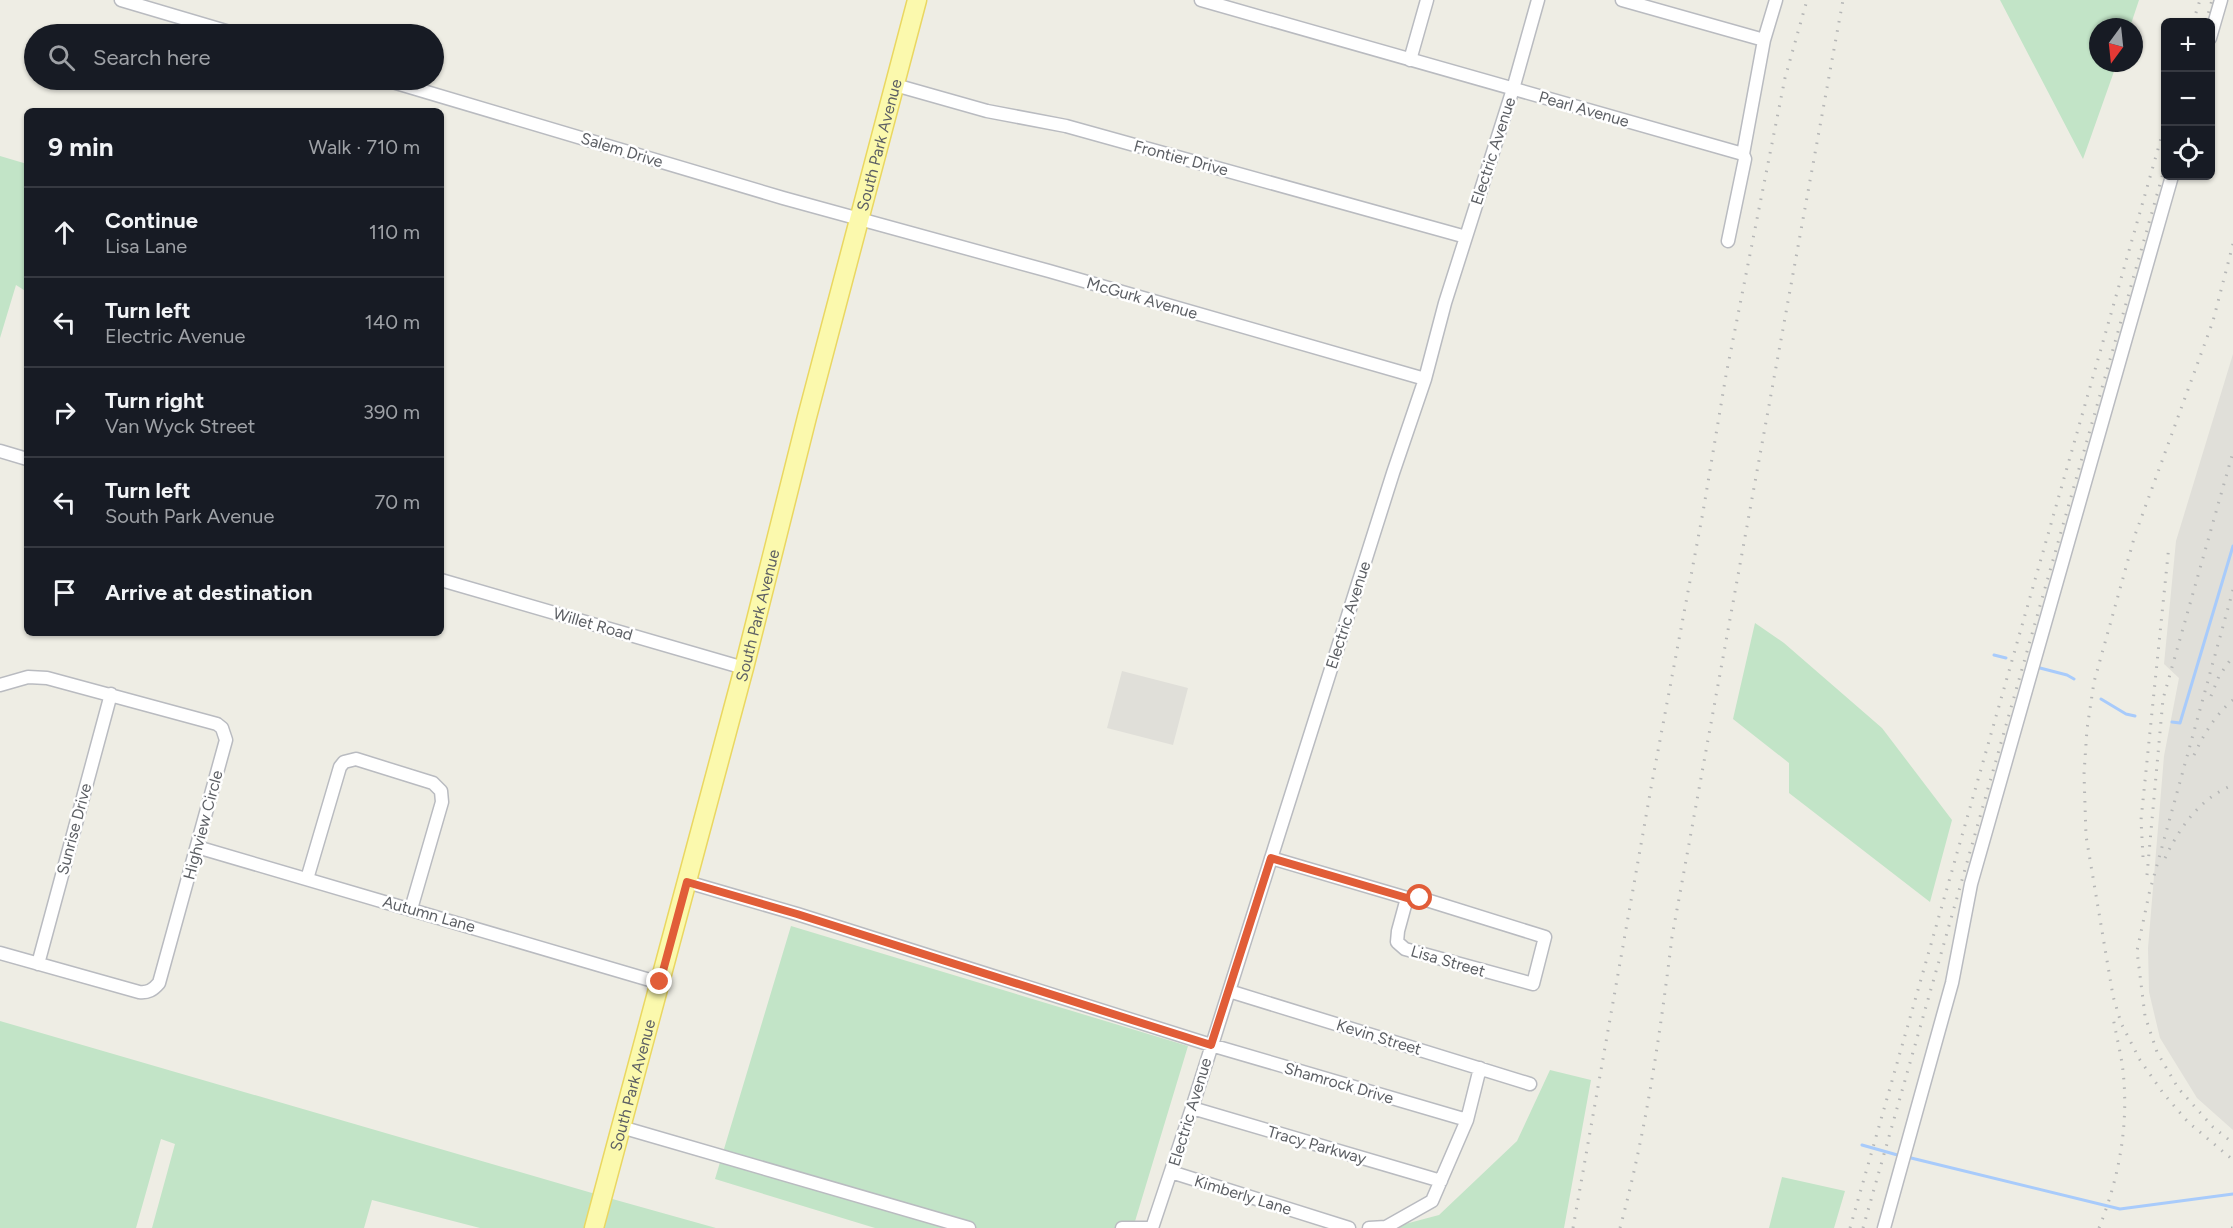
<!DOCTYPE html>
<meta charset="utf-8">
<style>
:root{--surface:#171b24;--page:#20242c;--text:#f1f3f6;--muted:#9ea1a6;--line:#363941}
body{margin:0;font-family:Figtree,sans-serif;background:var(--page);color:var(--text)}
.controls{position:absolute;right:18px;top:18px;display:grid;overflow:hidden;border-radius:9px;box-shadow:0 2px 4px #0004}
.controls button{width:54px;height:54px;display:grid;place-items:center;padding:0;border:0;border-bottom:2px solid var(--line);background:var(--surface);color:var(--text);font:30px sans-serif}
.compass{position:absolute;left:2089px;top:18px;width:54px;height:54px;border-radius:50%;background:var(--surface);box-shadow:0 2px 4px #0004;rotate:195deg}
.stop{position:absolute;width:18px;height:18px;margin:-14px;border:4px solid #e15d38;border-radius:50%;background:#fff}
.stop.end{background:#e15d38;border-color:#fff;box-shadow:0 2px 6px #0008}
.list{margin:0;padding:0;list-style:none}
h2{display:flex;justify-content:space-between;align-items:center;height:78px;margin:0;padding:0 24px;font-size:26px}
h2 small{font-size:20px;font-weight:400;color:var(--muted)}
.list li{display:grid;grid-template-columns:39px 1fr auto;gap:18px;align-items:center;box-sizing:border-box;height:90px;padding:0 24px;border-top:2px solid var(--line)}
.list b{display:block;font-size:22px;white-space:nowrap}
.list p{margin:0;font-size:20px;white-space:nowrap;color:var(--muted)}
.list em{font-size:20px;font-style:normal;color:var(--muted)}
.icon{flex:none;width:33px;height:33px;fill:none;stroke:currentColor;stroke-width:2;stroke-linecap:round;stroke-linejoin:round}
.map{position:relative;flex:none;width:2233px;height:1228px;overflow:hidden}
.search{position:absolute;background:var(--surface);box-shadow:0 2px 4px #0004;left:24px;top:24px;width:420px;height:66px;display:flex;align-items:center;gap:15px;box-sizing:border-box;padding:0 21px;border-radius:33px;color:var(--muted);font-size:22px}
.panel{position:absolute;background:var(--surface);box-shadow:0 2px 4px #0004;left:24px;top:108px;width:420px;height:528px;border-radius:9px}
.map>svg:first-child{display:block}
.industrial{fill:#e0dfd9}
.green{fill:#c2e4c7}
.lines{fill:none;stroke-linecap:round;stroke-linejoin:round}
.stream{stroke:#a8cbfb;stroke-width:3}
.street-casing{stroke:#b9bbc0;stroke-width:15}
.primary-casing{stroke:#ead761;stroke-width:21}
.street{stroke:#fff;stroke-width:12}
.primary{stroke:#fbf9ad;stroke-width:18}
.rail{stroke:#b5b6b6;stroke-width:3;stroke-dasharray:1.5 8;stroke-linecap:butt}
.route{stroke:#e15d38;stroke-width:8}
.labels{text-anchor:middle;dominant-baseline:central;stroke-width:5;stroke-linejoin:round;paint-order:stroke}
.street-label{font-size:16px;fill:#5c5f64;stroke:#fff}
</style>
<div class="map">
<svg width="2233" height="1228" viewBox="0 0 2233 1228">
<rect width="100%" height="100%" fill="#eeede4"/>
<path class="industrial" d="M2233 354V1130L2197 1098 2160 1038 2149 992 2148 948 2164 756 2179 678 2164 664 2176 541Z
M1122 671 1188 688 1173 745 1107 728Z"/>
<path class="green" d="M2000 0H2139L2130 27H2098V63H2117L2083 159Z
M0 156 27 164V292L16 285 0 338Z
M1755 623 1784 643 1882 728 1952 820 1930 902 1789 793V763L1733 719Z
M791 926 1188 1046 1133 1228H875L715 1179Z
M0 1021 616 1200 716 1228H480L372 1200 364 1228H152L175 1144 161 1139 136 1228H0Z
M1550 1070 1591 1080 1564 1228H1390L1439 1215 1517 1141Z
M1782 1177 1845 1191 1834 1228H1769Z"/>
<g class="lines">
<path class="stream" d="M1994 655 2006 658
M2040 668 2067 675 2074 679
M2101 699 2126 714 2135 716
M2172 722 2180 723 2233 546
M1862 1145 1901 1156
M1907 1157 2120 1209 2233 1194"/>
<defs>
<path id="street" d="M121 0 236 34
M1201 0 1743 154 1745 159 1728 241
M1622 0 1764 40
M2210 38 2221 0
M1410 60 1427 0
M386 80 783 198 1049 271 1425 379
M895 85 987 111 1066 126 1466 237
M1743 154 1764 40 1776 0
M0 451 27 459
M441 580 744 668
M0 685 28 677 47 678 217 724 222 728 226 740 159 983C153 990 148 993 139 992L0 953
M197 847 660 983
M1271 858 1407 898
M307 879 340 767 344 762 356 759 433 783 441 791 442 802 411 909
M687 882 797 914 1211 1045 1467 1120
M1407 898H1420L1545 937 1533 984 1405 949 1397 942 1398 931Z
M38 964 111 694
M1229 991 1530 1084
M1192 1108 1441 1181
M621 1127 969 1228
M1171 1172 1349 1228
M1122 1228H1152
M1152 1228 1192 1108 1393 473 1425 379 1445 303 1513 89 1538 0
M1369 1228 1386 1227 1432 1201 1467 1120 1480 1068
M1884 1228 1952 983 1971 884 2172 176"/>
<g id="primary">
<path id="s1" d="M594 1228 744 668 807 417 917 0"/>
</g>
</defs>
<use href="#street" class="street-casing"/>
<use href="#primary" class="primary-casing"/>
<use href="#street" class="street"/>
<use href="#primary" class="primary"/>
<path class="rail" d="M2193 22 2200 0
M2206 22 2212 0
M2233 244 2213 321 2135 535 2094 682 2087 729 2084 774 2086 836 2113 996 2121 1023 2140 1060 2163 1093 2188 1122 2233 1160
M2233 590 2149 894 2137 951 2145 1016 2157 1052 2178 1088 2213 1127 2233 1143
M2211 696 2219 676 2233 656
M2194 755C2204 734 2215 715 2233 700
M2143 857 2141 820 2169 545
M2165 858C2180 827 2200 798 2233 785
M2147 875 2163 699 2233 452
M1573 1228 1651 788 1703 512 1726 375 1785 78 1807 0
M1620 1228C1646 1132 1660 1035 1672 937L1843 0
M1850 1228 2166 121
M1863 1228 2166 163
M2099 1228C2119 1178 2129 1125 2123 1071 2121 1053 2116 1035 2113 1017
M2231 1228H2233"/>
</g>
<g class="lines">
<path class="route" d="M660 982 687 882 797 914 1211 1045 1271 858 1407 898H1420"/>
</g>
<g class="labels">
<g class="street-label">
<text transform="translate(1584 109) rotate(16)">Pearl Avenue</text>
<text stroke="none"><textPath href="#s1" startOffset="1120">South Park Avenue</textPath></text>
<text transform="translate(622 150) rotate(17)">Salem Drive</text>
<text transform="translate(1493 151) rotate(-72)">Electric Avenue</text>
<text transform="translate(1181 158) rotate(15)">Frontier Drive</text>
<text transform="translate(1142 298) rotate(16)">McGurk Avenue</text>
<text stroke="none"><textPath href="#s1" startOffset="634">South Park Avenue</textPath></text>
<text transform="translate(1348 615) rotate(-72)">Electric Avenue</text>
<text transform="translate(593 624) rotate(16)">Willet Road</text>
<text transform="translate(203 825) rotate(-75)">Highview Circle</text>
<text transform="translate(74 829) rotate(-75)">Sunrise Drive</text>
<text transform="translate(429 914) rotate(16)">Autumn Lane</text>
<text transform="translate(1448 961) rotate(16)">Lisa Street</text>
<text transform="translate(1379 1037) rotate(17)">Kevin Street</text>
<text transform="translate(1339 1083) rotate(16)">Shamrock Drive</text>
<text stroke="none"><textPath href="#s1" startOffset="148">South Park Avenue</textPath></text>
<text transform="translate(1190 1112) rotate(-73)">Electric Avenue</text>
<text transform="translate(1317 1145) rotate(16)">Tracy Parkway</text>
<text transform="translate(1243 1195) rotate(17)">Kimberly Lane</text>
</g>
</g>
</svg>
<div class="controls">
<button>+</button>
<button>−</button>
<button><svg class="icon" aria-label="locate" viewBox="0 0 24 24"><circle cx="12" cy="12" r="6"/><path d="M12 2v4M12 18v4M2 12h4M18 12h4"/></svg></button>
</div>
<svg class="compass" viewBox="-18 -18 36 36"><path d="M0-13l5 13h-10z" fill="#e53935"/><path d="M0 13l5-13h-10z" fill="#9ea1a6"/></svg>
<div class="stop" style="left:1420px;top:898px"></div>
<div class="stop end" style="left:660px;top:982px"></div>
<div class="search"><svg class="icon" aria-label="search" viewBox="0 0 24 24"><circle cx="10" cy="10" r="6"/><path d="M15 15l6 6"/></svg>Search here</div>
<section class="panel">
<h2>9 min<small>Walk · 710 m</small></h2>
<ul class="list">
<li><svg class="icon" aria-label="ahead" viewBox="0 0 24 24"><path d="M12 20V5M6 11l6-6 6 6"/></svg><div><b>Continue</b><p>Lisa Lane</p></div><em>110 m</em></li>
<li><svg class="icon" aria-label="left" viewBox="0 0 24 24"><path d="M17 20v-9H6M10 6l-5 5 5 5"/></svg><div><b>Turn left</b><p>Electric Avenue</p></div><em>140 m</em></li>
<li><svg class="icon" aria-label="right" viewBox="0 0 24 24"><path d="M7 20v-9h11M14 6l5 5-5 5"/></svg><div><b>Turn right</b><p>Van Wyck Street</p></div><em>390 m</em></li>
<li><svg class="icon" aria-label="left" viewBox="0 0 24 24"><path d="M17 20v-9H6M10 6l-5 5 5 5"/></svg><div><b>Turn left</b><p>South Park Avenue</p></div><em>70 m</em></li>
<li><svg class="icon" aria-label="arrive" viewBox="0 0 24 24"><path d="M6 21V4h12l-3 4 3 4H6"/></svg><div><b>Arrive at destination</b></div></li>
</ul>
</section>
</div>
